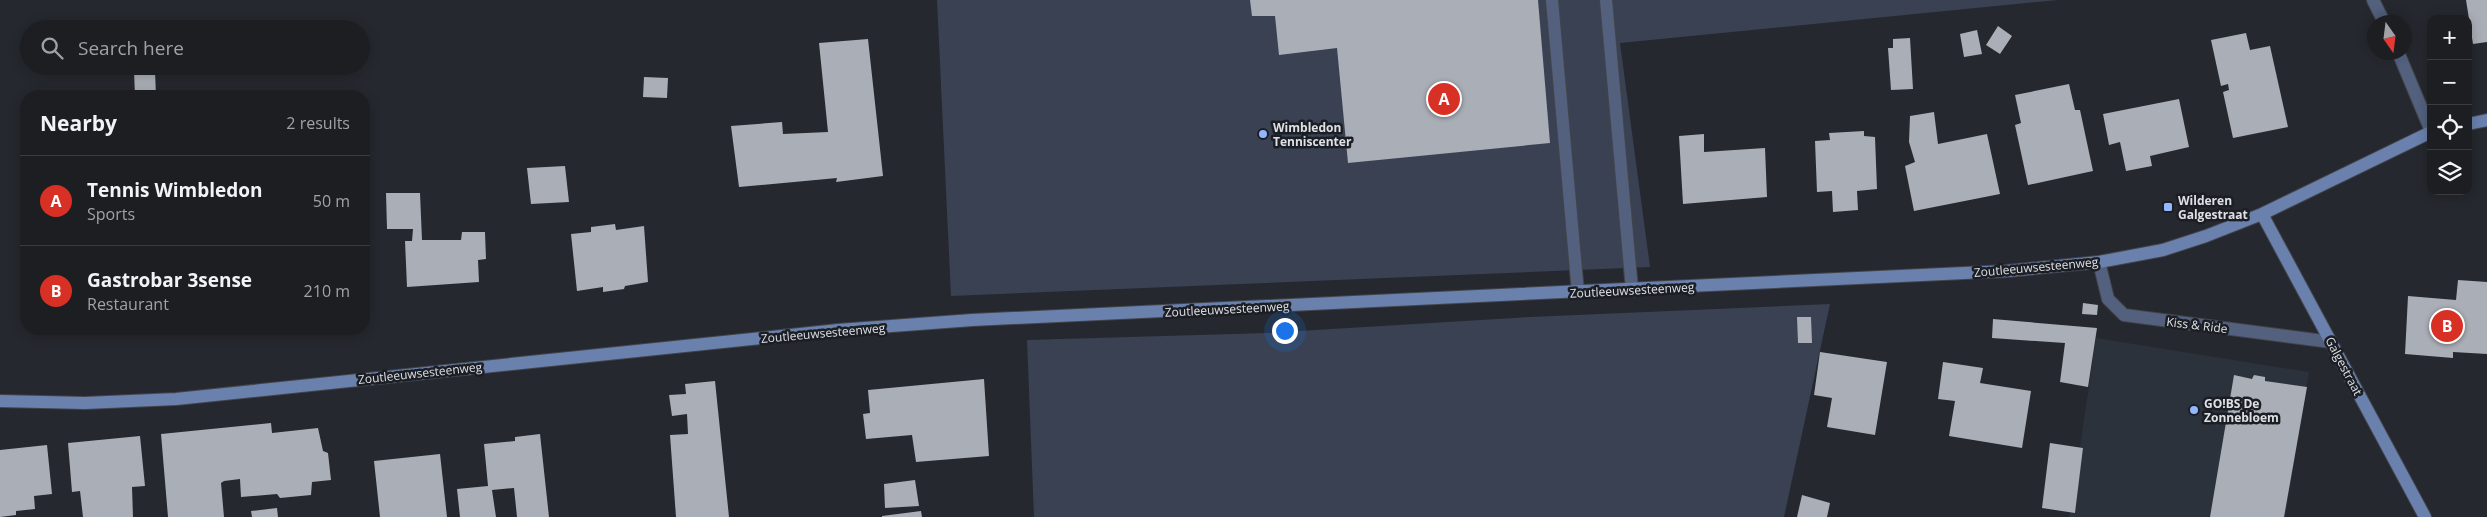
<!DOCTYPE html>
<meta charset="utf-8">
<style>
:root{--surface:#1c1e22;--page:#25272a;--text:#f1f3f6;--muted:#a0a2a5;--line:#3a3c40;--accent:#d93025}
body{margin:0;font-family:"Open Sans",sans-serif;background:var(--page);color:var(--text)}
.controls{position:absolute;right:15px;top:15px;display:grid;overflow:hidden;border-radius:10px;box-shadow:0 2px 12px #0003}
.controls button{width:45px;height:45px;display:grid;place-items:center;padding:0;border:0;border-bottom:1px solid var(--line);background:var(--surface);color:var(--text);font:25px sans-serif}
.compass{position:absolute;left:2367px;top:15px;width:45px;height:45px;border-radius:50%;background:var(--surface);box-shadow:0 2px 12px #0003;rotate:166deg}
.you{position:absolute;left:1284px;top:330px;width:18px;height:18px;margin:-12px;border:4px solid #fff;border-radius:50%;background:#1a73e8;box-shadow:0 0 0 8px #1a73e833}
.badge{display:grid;place-items:center;width:32px;height:32px;border-radius:50%;background:var(--accent);color:#fff;font-size:16px;font-weight:700}
.pin{position:absolute;translate:-50% -50%;border:2px solid #fff;box-shadow:0 1px 5px #0006}
.list{margin:0;padding:0;list-style:none}
h2{display:flex;justify-content:space-between;align-items:center;height:65px;margin:0;padding:0 20px;font-size:21px}
h2 small{font-size:16px;font-weight:400;color:var(--muted)}
.list li{display:grid;grid-template-columns:32px 1fr auto;gap:15px;align-items:center;box-sizing:border-box;height:90px;padding:0 20px;border-top:1px solid var(--line)}
.list b{display:block;font-size:19px;white-space:nowrap}
.list p{margin:0;font-size:16px;white-space:nowrap;color:var(--muted)}
.list em{font-size:16px;font-style:normal;color:var(--muted)}
.icon{flex:none;width:28px;height:28px;fill:none;stroke:currentColor;stroke-width:2;stroke-linecap:round;stroke-linejoin:round}
.map{position:relative;flex:none;width:2487px;height:517px;overflow:hidden}
.search{position:absolute;background:var(--surface);box-shadow:0 2px 12px #0003;left:20px;top:20px;width:350px;height:55px;display:flex;align-items:center;gap:12px;box-sizing:border-box;padding:0 18px;border-radius:28px;color:var(--muted);font-size:19px}
.panel{position:absolute;background:var(--surface);box-shadow:0 2px 12px #0003;left:20px;top:90px;width:350px;height:245px;border-radius:20px}
.map>svg:first-child{display:block}
.built{fill:#2c323c}
.green{fill:#394152}
.building{fill:#aaaeb6}
.lines{fill:none;stroke-linecap:round;stroke-linejoin:round}
.lane-casing{stroke:#43454b;stroke-width:14}
.street-casing{stroke:#43454b;stroke-width:14}
.secondary-casing{stroke:#43454b;stroke-width:14}
.lane{stroke:#53617e;stroke-width:12}
.street{stroke:#53617e;stroke-width:12}
.secondary{stroke:#6a81ae;stroke-width:12}
.poi-dot{fill:#93b7fd;stroke:#1b1e24;stroke-width:2}
.labels{text-anchor:middle;dominant-baseline:central;stroke-width:5;stroke-linejoin:round;paint-order:stroke}
.poi-label{font-size:12px;font-weight:bold;fill:#dee0e4;stroke:#1b1e24;text-anchor:start}
.street-label{font-size:12px;fill:#dee0e4;stroke:#1b1e24}
</style>
<div class="map">
<svg width="2487" height="517" viewBox="0 0 2487 517">
<rect width="100%" height="100%" fill="#25282e"/>
<path class="built" d="M2096 338 2309 372 2285 517H2069L2070 512 2075 513 2083 449 2080 447Z"/>
<path class="green" d="M937 0H2058L1620 43 1650 267 951 296Z
M1830 304 1784 517H1034L1027 340 1267 333 1530 317Z"/>
<path class="building" d="M1250 0H1538L1550 143 1348 163 1337 48 1279 55 1275 16H1252Z
M2466 0H2487V42L2473 44Z
M1998 26 2012 36 2000 54 1986 45Z
M1977 30 1982 54 1964 57 1960 34Z
M2246 33 2250 50 2270 46 2288 127 2233 138 2223 92 2229 90 2228 84 2221 86 2211 40Z
M1910 38 1913 89 1891 90 1888 48H1893V39Z
M868 39 883 176 836 182 837 178 739 187 731 126 782 122 783 134 828 132 819 43Z
M134 71H155L156 96H135Z
M644 77 668 78 667 98 643 97Z
M2069 84 2075 110H2080L2093 171 2028 185 2015 125 2021 123 2015 95Z
M2179 99 2189 147 2150 156 2152 166 2126 171 2120 142 2109 145 2103 114Z
M1934 112 1938 144 1987 134 2000 194 1914 211 1905 166 1915 162 1909 142 1910 116Z
M1864 131V136L1875 137 1877 189 1857 191 1858 210 1833 212 1832 191 1817 192 1815 141 1830 140 1829 133Z
M1704 134V152L1765 148 1767 197 1683 204 1679 136Z
M565 166 569 202 531 204 527 168Z
M386 193H420L422 240H461L462 232H485L486 259 478 260 479 282 407 287 405 241H412L413 229H387Z
M615 224 616 230 644 226 648 282 625 286 624 289 603 292V287L577 291 571 234 591 232V227Z
M24 232H26V305H23Z
M2458 280 2487 282V354L2453 352V358L2405 354 2408 296 2456 300Z
M2083 303 2098 305 2097 315 2082 314Z
M1797 317H1811L1812 343H1798Z
M1993 319 2097 328 2088 387 2060 382 2065 343 1992 338Z
M1820 352 1887 362 1875 435 1827 427 1832 398 1814 395Z
M1943 362 1983 368 1980 383 2031 391 2022 448 1949 436 1955 401 1938 399Z
M2234 375 2252 379 2254 375 2265 377V381L2307 387 2284 517H2210Z
M984 379 989 456 916 462 912 435 866 439 863 414 870 413 868 390Z
M715 381 729 517H676L670 435 688 434 687 414 672 416 669 395 686 394 685 384Z
M271 423 272 433 318 428 323 451 328 453 331 480 312 482 311 495 280 498 277 494 241 497 240 479 224 481 221 483 224 517H168L161 434Z
M540 434 549 517H517L514 488 492 490 496 517H460L457 489 488 486 484 444 515 441V437Z
M140 436 145 486 132 487 133 517H83L80 491 72 492 68 443Z
M2050 443 2083 448 2075 513 2042 508Z
M47 445 52 494 34 496 35 509 16 511V515L0 517V450Z
M440 454 447 517H380L374 461Z
M915 480 919 506 885 508 884 484Z
M1802 495 1830 503 1827 517H1797Z
M277 508 278 517H252L251 511Z
M921 511 922 517H882V516Z"/>
<g class="lines">
<defs>
<path id="lane" d="M1552 0 1578 293
M1606 0 1632 290
M2099 262 2108 299 2124 315 2331 342"/>
<path id="street" d="M2373 0 2384 22
M2398 52 2431 131"/>
<path id="secondary" d="M2468 124 2487 120
M2262 214 2425 517
M0 401 85 403 176 399 838 330 972 320 2007 271 2099 262 2163 250 2206 236 2262 214 2431 132"/>
</defs>
<use href="#lane" class="lane-casing"/>
<use href="#street" class="street-casing"/>
<use href="#secondary" class="secondary-casing"/>
<use href="#lane" class="lane"/>
<use href="#street" class="street"/>
<use href="#secondary" class="secondary"/>
</g>
<g class="poi-dot">
<circle cx="1263" cy="134" r="5"/>
<rect x="2163" y="202" width="10" height="10" rx="2.5"/>
<circle cx="2194" cy="410" r="5"/>
</g>
<g class="labels">
<g class="poi-label">
<text x="1273" y="127">Wimbledon<tspan x="1273" dy="14">Tenniscenter</tspan></text>
<text x="2178" y="200">Wilderen<tspan x="2178" dy="14">Galgestraat</tspan></text>
<text x="2204" y="403">GO!BS De<tspan x="2204" dy="14">Zonnebloem</tspan></text>
</g>
<g class="street-label">
<text transform="translate(2036 267) rotate(-5)">Zoutleeuwsesteenweg</text>
<text transform="translate(1632 290) rotate(-3)">Zoutleeuwsesteenweg</text>
<text transform="translate(1227 309) rotate(-3)">Zoutleeuwsesteenweg</text>
<text transform="translate(2197 325) rotate(7)">Kiss &amp; Ride</text>
<text transform="translate(823 333) rotate(-5)">Zoutleeuwsesteenweg</text>
<text transform="translate(2344 366) rotate(62)">Galgestraat</text>
<text transform="translate(420 373) rotate(-6)">Zoutleeuwsesteenweg</text>
</g>
</g>
</svg>
<div class="controls">
<button>+</button>
<button>−</button>
<button><svg class="icon" aria-label="locate" viewBox="0 0 24 24"><circle cx="12" cy="12" r="6"/><path d="M12 2v4M12 18v4M2 12h4M18 12h4"/></svg></button>
<button><svg class="icon" aria-label="layers" viewBox="0 0 24 24"><path d="M12 4l9 5-9 5-9-5zM3 14l9 5 9-5"/></svg></button>
</div>
<svg class="compass" viewBox="-18 -18 36 36"><path d="M0-13l5 13h-10z" fill="#e53935"/><path d="M0 13l5-13h-10z" fill="#a0a2a5"/></svg>
<div class="you"></div>
<div class="pin badge" style="left:1444px;top:99px">A</div>
<div class="pin badge" style="left:2447px;top:326px">B</div>
<div class="search"><svg class="icon" aria-label="search" viewBox="0 0 24 24"><circle cx="10" cy="10" r="6"/><path d="M15 15l6 6"/></svg>Search here</div>
<section class="panel">
<h2>Nearby<small>2 results</small></h2>
<ul class="list">
<li><span class="badge">A</span><div><b>Tennis Wimbledon</b><p>Sports</p></div><em>50 m</em></li>
<li><span class="badge">B</span><div><b>Gastrobar 3sense</b><p>Restaurant</p></div><em>210 m</em></li>
</ul>
</section>
</div>
